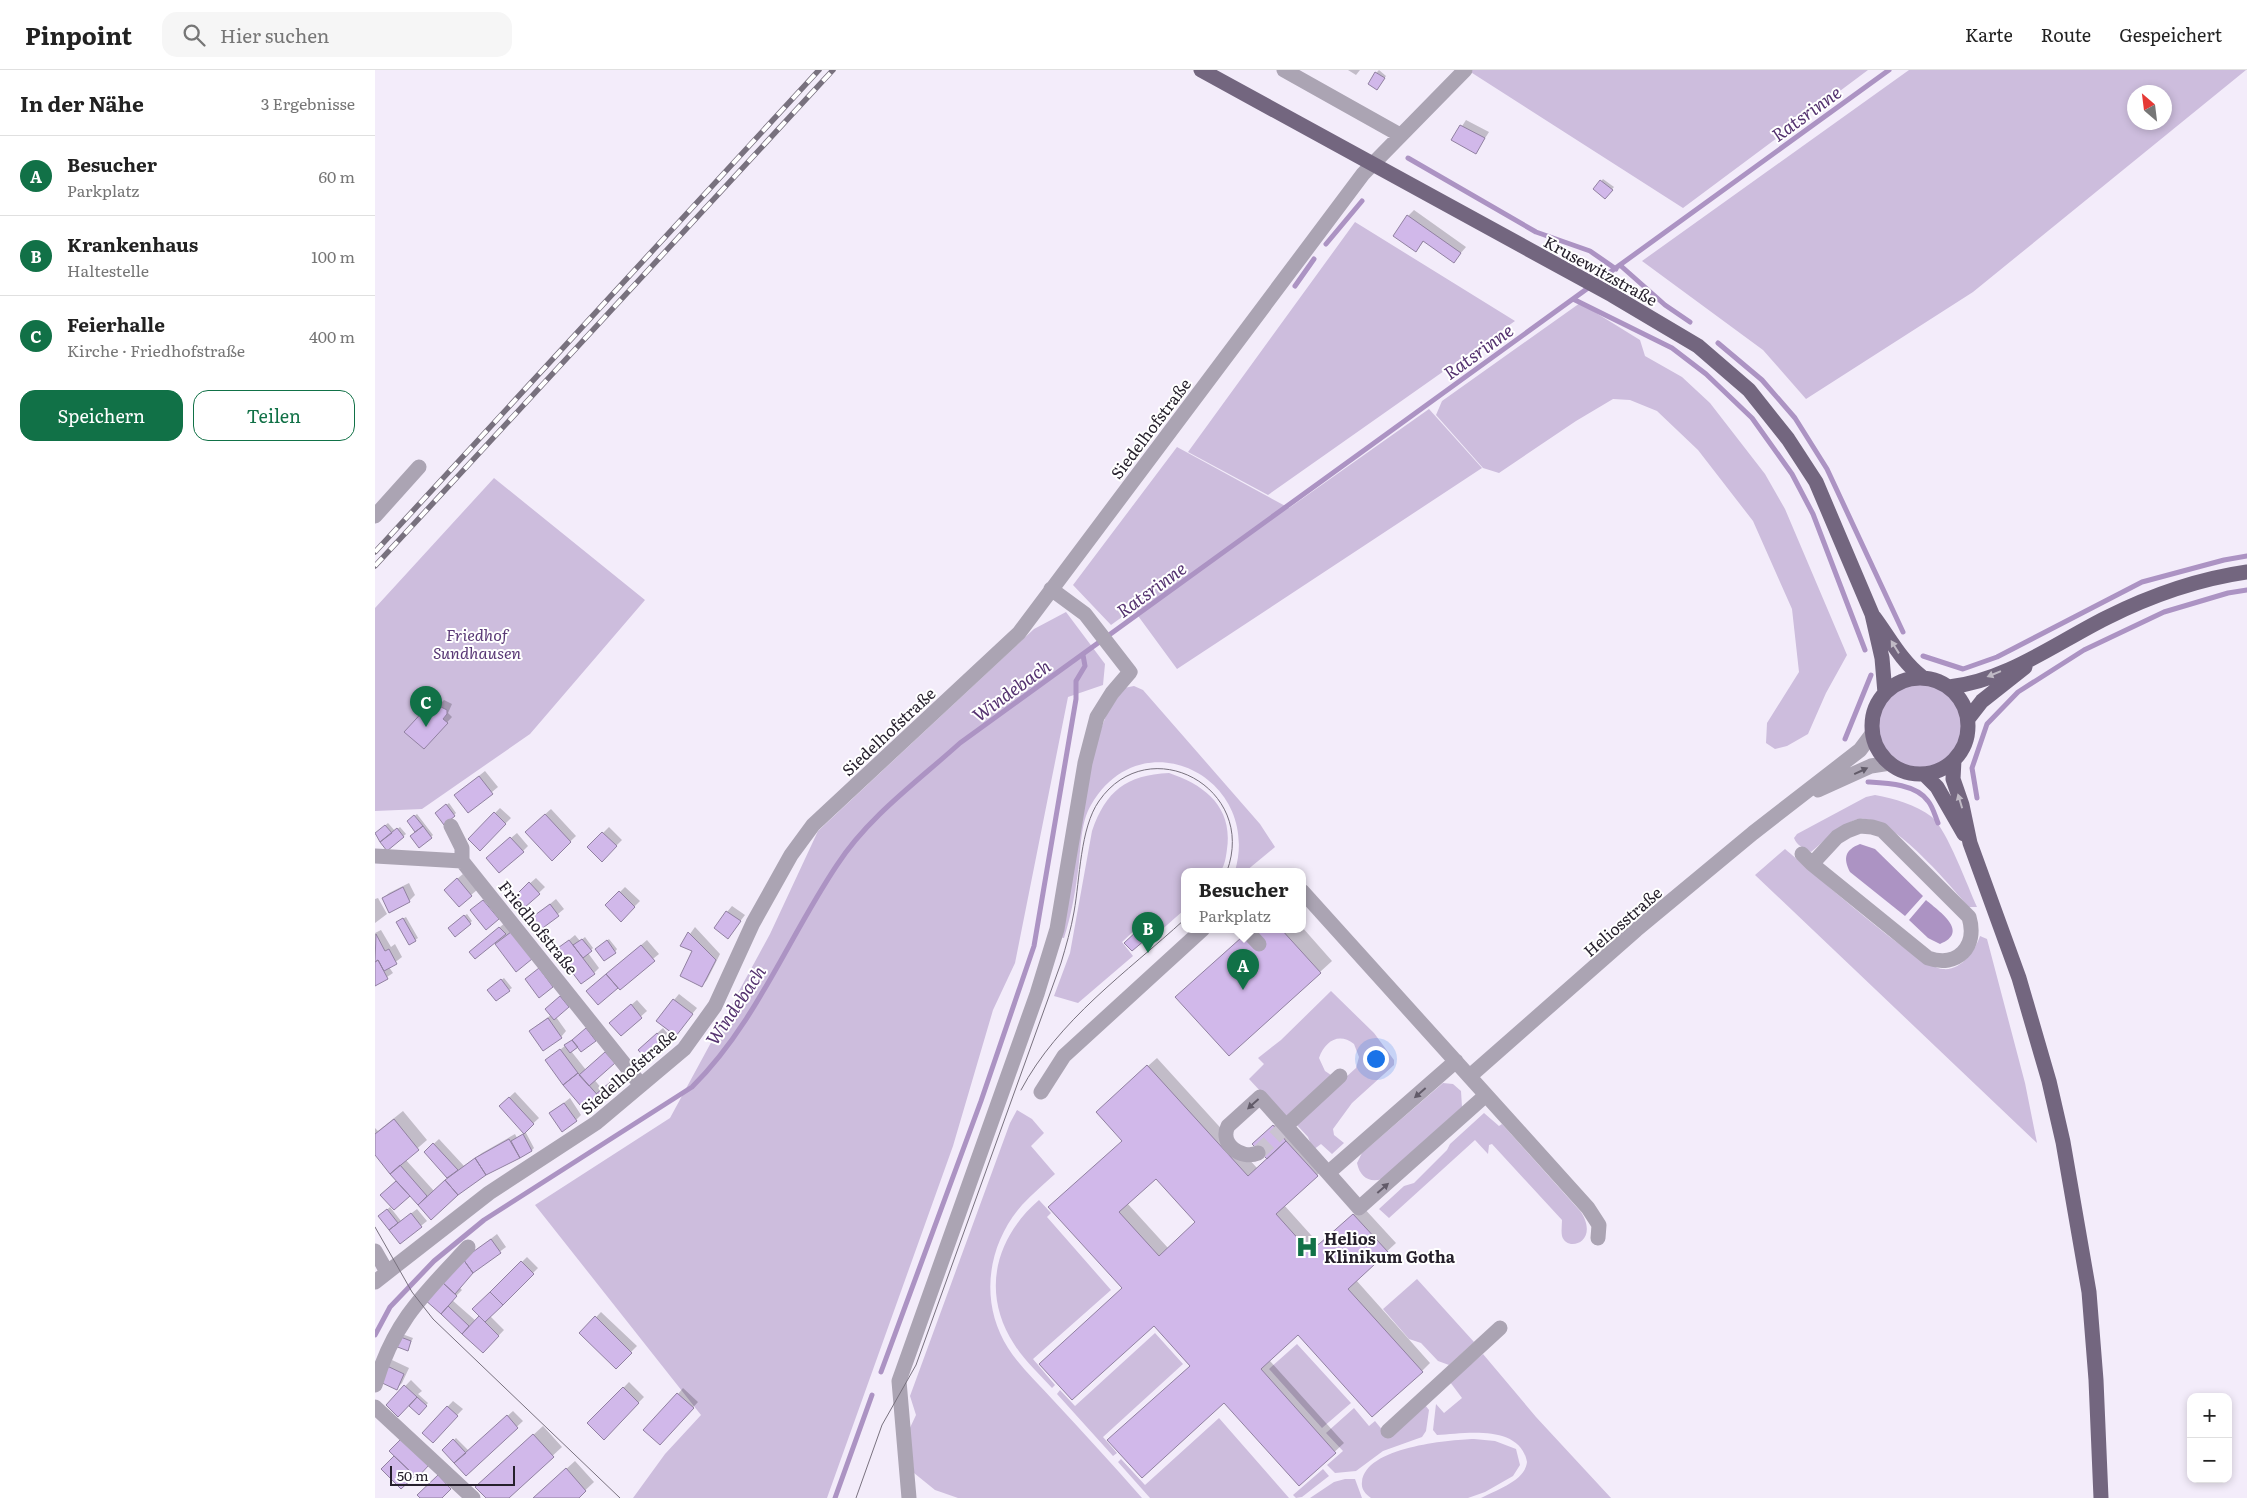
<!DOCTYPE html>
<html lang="de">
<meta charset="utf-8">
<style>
:root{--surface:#fff;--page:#f6f6f6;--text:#222;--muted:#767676;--line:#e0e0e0;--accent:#117147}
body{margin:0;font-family:Literata,serif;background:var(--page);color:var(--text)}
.controls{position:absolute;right:15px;bottom:15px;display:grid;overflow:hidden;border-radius:10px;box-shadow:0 2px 8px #0003}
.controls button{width:45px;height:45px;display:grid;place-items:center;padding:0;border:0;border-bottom:1px solid var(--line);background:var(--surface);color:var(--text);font:25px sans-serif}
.compass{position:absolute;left:1752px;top:15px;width:45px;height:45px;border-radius:50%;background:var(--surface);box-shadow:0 2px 8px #0003;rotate:332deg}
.scale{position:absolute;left:15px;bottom:12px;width:125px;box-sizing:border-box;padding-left:5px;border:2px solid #26202c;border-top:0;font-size:14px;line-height:18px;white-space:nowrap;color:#26202c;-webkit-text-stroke:4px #fff;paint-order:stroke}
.you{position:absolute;left:1000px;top:988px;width:18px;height:18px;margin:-12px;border:4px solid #fff;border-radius:50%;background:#1a73e8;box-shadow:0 0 0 8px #1a73e833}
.badge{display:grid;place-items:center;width:32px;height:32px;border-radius:50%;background:var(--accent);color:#fff;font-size:16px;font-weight:700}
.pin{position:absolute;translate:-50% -41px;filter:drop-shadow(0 1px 2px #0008)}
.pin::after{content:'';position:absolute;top:26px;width:18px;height:15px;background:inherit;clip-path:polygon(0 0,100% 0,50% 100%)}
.popup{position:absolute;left:806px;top:798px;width:125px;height:65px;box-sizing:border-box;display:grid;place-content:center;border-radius:10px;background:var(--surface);filter:drop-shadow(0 1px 4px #0005);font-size:16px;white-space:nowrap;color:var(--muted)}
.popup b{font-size:19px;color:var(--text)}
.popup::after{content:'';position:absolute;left:50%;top:100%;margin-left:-10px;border:10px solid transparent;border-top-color:var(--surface)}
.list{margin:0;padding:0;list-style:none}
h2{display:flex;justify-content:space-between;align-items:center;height:65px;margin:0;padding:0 20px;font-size:21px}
h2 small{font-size:16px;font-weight:400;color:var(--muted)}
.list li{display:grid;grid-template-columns:32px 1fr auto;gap:15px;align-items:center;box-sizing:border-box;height:80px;padding:0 20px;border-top:1px solid var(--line)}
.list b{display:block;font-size:19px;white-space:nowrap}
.list p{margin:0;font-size:16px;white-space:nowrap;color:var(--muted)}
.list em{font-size:16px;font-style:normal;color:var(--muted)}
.actions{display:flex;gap:10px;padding:15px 20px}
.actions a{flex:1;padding:11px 0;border:1px solid var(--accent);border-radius:15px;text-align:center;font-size:18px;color:var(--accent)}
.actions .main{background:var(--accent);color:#fff}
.icon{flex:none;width:28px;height:28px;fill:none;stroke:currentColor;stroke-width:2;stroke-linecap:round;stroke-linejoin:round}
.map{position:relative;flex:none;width:1872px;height:1428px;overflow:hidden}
header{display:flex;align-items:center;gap:30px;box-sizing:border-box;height:70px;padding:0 25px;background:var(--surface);border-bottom:1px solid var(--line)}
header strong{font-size:24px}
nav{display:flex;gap:28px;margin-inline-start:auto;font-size:18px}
.search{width:350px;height:45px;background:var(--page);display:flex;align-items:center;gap:12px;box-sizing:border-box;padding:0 18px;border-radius:15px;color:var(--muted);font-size:19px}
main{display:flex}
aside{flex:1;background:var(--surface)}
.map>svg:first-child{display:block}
.green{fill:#cdbddd;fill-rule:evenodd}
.water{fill:#ac93c3}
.shadow{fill:#0003;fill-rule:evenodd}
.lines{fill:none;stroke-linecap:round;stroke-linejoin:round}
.stream{stroke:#ac93c3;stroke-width:5}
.building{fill:#d1b8ea;stroke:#9181a1;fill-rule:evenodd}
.minor-tunnel{stroke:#cac3d1;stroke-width:15;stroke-dasharray:15 8;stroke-linecap:butt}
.minor{stroke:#aba4b3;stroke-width:15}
.major{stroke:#73667f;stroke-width:15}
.tram{stroke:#78717e;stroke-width:1}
.rail-casing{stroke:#78717e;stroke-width:5.5}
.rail{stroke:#fff;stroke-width:4;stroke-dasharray:11;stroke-linecap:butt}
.oneway{fill:#c0bac5}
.oneway2{fill:#625b69}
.labels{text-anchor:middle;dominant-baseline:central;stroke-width:4;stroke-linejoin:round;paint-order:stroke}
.street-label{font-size:16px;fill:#26202c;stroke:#fff}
.park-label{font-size:16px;font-style:italic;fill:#593875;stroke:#fff}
.poi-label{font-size:16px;font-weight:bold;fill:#26202c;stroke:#fff;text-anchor:start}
.water-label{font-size:18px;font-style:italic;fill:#553370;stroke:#fff}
</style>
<header>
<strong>Pinpoint</strong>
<div class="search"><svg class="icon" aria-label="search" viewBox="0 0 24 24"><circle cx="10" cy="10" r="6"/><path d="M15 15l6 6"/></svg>Hier suchen</div>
<nav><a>Karte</a><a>Route</a><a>Gespeichert</a></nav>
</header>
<main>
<aside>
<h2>In der Nähe<small>3 Ergebnisse</small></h2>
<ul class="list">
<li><span class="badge">A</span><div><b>Besucher</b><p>Parkplatz</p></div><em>60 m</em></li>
<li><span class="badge">B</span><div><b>Krankenhaus</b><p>Haltestelle</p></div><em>100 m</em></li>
<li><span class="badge">C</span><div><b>Feierhalle</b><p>Kirche · Friedhofstraße</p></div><em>400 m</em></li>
</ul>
<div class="actions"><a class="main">Speichern</a><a>Teilen</a></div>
</aside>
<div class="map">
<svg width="1872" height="1428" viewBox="0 0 1872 1428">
<rect width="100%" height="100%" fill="#f3ecfa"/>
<path class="green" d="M1098 0H1493L1308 138 1094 1Z
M1534 0H1871L1598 222 1431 329 1388 280 1267 191ZM1760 22H1790V52H1760Z
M980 152 1140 251 893 425 813 382Z
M1205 233 1265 270 1270 286 1307 307 1335 333 1390 404 1410 439 1472 585 1451 623 1433 664 1412 676 1400 679 1391 673 1392 653 1424 602 1417 539 1378 451 1323 380 1282 341 1255 330 1238 329 1201 351 1124 403 1108 398 1061 345 1067 331Z
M1054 339 1107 398 802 599 758 539 736 555 698 515 802 377 914 438Z
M119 408 270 530 155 664 47 739 0 741V538Z
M691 542 730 594 728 615 693 627 640 893 618 940 578 1076 452 1428H258L290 1384 326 1345 160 1135 295 1048 395 864 443 761 659 559Z
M1503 656a42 42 0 1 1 84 0a42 42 0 1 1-84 0Z
M759 616 768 620 885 754 900 777 871 801H860C887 708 767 647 716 735 705 753 706 781 703 801 700 824 696 846 689 868L683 867 720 675 732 643 749 618Z
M794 703C830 715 858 737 852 779 851 787 850 794 846 801H809V840L774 871 762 858 747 872 758 886 703 933 679 926 695 883 717 761C731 721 751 705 794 703Z
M1500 725C1520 729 1540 734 1557 747 1572 760 1593 817 1602 837H1594C1574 815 1512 738 1480 750 1464 756 1449 771 1436 782 1429 778 1422 776 1419 768L1422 764 1491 727Z
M1410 779C1435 800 1544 898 1568 899 1586 901 1600 881 1605 866L1612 869 1650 1013 1662 1073 1380 805Z
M956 921 999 963 1019 990V995L977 1033 958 1059 959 1065 969 1073 957 1084 946 1074 938 1080 933 1067 920 1053 981 998 984 987 979 974C964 962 950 971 944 988L950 1001 956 1005 912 1050 874 1009 889 994 883 988 906 970Z
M1068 1013 1078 1014 1086 1021 1087 1037 1007 1109C994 1113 985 1107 982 1093L987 1083Z
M642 1040 657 1049 669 1063 656 1076 680 1104C669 1114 657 1124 647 1135 612 1175 604 1232 633 1278 645 1297 663 1313 678 1330 708 1362 738 1395 767 1428H583L560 1420 539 1403 534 1360 541 1345 535 1326 635 1053Z
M1109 1043 1124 1056 1127 1054 1206 1142C1225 1172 1192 1183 1187 1166 1186 1161 1187 1155 1187 1150L1117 1074 1114 1075 1113 1084 1100 1070 1014 1148 1004 1139 1029 1116 1039 1113 1072 1080 1075 1074Z
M664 1130 676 1143 672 1147 736 1220 658 1289 680 1315 677 1318C664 1304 649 1290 639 1274 606 1223 620 1168 664 1130Z
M1042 1209 1099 1272 1074 1295 1063 1291 1046 1273 1034 1269 1008 1239Z
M780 1263 808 1294 728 1367 742 1383 738 1386 682 1324 685 1320 700 1336Z
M922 1274 976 1333 947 1358 894 1299Z
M1108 1284 1161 1347 1236 1428H1106C1121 1420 1150 1411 1152 1392 1145 1354 1091 1363 1062 1365L1058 1360 1061 1334 1069 1343 1087 1328 1075 1312Z
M1050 1335 1054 1340 1051 1361 1047 1367 1008 1381 981 1401 960 1403 952 1395 968 1381 951 1363 979 1338 994 1356 1000 1351 1013 1367Z
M844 1348 914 1428H775L743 1392 746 1389 770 1415Z
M1099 1369 1120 1371 1141 1379 1145 1395 1138 1406 1110 1422 1093 1428H996C990 1424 986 1419 987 1412 990 1377 1073 1370 1099 1369Z
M948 1399 954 1406 927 1427 921 1428 918 1425Z
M970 1409H980L987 1428H935L959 1412Z"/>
<path class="water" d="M1485 774 1500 779 1548 826 1530 846 1475 802C1468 788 1470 780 1485 774Z
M1551 830C1565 842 1595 862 1565 874L1553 868 1534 850Z"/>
<path class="shadow" d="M973 0H985L981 5Z
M1004 0 1011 6 1004 16 1001 3Z
M1091 50 1114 62 1101 82 1078 70Z
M1228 109 1239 117 1230 127 1220 118Z
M1039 140 1091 177 1079 191 1049 171 1041 181 1033 146Z
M69 630 77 634 73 643 77 647 54 672 31 662 60 631 64 635Z
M110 701 123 717 94 741 86 720Z
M74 733 81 743 79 745 64 741Z
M125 738 136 748 105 779 94 769Z
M176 739 201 766 177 789 157 756Z
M42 744 58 765 56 767 42 762 33 751Z
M13 753 20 761 25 757 31 764 12 779 0 764Z
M234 757 247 770 227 790 214 777Z
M142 763 153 776 148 781 118 783Z
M88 804 102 820 96 825 76 814Z
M161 808 170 817 149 837 146 821Z
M34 813 40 825 34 831 8 828 14 823Z
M250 817 265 831 246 850 232 835Z
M3 828 12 844 0 853V829Z
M181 829 189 839 166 858 158 848Z
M357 836 370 845 353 867 352 842Z
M92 844 97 851 95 853 77 855Z
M31 847 43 868 40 870 22 852Z
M131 852 156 889 141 900 120 872 102 876Z
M320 857 345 884 332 910 327 916 319 881 307 875Z
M927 857 957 891 945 902 877 859Z
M6 860 16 877 20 874 27 887 14 897 18 903 0 915V863Z
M765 860 771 867 757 880 751 873Z
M200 865 205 871 210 867 218 878 213 883 224 898 219 903 182 880Z
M234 869 242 879 240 882 224 877Z
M272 870 284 884 223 933 218 916Z
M129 908 137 918 134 920 116 918Z
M304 924 322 938 301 964 299 930Z
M188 925 196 934 181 947 191 961 186 967 161 956 176 945 171 939Z
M262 930 272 941 246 964 242 947Z
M214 957 222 968 196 981 211 1000 228 1020 249 1001 252 1005 212 1040 172 990Z
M288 958 297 969 292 974H270Z
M782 988 882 1098 893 1089 885 1068 904 1051 951 1097 909 1135 945 1175 987 1136 1021 1173 981 1210 1055 1293 1047 1301 923 1264 894 1290 969 1373 924 1415 675 1137 748 1071 731 1033ZM781 1107 822 1152 793 1178 752 1133Z
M140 1022 164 1048 150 1061 159 1078 157 1080 111 1104 83 1124 56 1149 35 1124 12 1119 22 1110 0 1083V1058L3 1061 28 1041 52 1070 30 1089 59 1121 73 1108 50 1082 64 1069 89 1096 107 1083 140 1064 142 1068 150 1063 125 1036Z
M195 1028 206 1045 201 1050 176 1043Z
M15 1137 26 1151 42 1139 52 1151 26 1172 5 1146Z
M122 1164 131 1177 99 1201 84 1217 87 1220 77 1230 101 1251 106 1246 99 1239 152 1187 163 1198 115 1246 129 1260 108 1282 51 1229 89 1190Z
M226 1242 262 1276 241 1297 206 1263Z
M27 1264 38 1268 33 1279 21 1275Z
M17 1290 34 1298 27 1313 22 1318 5 1311Z
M36 1310 47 1321 43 1324 53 1333 44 1343 34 1334 12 1335Z
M254 1312 269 1327 229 1368 214 1353Z
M308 1318 323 1332 290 1368 303 1324Z
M78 1331 88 1339 57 1371 48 1363Z
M138 1341 148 1351 91 1404 69 1380 81 1368 94 1381Z
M168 1356 187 1377 132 1428H112L111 1408Z
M200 1391 219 1412 202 1428H159Z"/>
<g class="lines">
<path class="stream" d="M1033 88 1161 162 1215 181 1241 199
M951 174 987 131
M1246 196 1290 235 1315 252
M920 216 939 189
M1198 229 1297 278 1331 304 1377 348 1417 404 1438 444 1490 580
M1343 273 1387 310 1420 348 1452 399 1528 562
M1548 586 1588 599 1622 587 1767 512 1849 490 1872 486
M1470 669 1496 605
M1493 712C1512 713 1541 714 1553 731 1558 737 1560 746 1563 753
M1602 728 1597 698 1612 654 1643 622 1709 580 1789 542 1853 523 1872 520
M0 1265 15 1237 59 1191 109 1150 317 1017C380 955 413 868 462 795 493 747 543 711 585 673L1514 0
M506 1302 606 1031 659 876 701 629V611L710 596 708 585
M460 1428 497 1325"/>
</g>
<path class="building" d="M1000 2 1010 8 1002 20 993 14Z
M1085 55 1110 68 1101 84 1076 70Z
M1225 110 1238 120 1230 129 1218 119Z
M1032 145 1086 183 1079 193 1048 171 1041 182 1018 166Z
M62 635 72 640V644L68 649 73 653 49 679 29 662 53 636 58 640Z
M104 706 118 724 93 743 79 725Z
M71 734 80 746 69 755 60 743Z
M119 742 131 754 105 781 93 769Z
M170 744 196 772 177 791 150 762Z
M39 745 48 756 40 762 32 751Z
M10 755 17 763 5 772 0 763Z
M48 756 57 768 44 778 35 766Z
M22 758 29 767 12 781 5 772Z
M227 762 242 776 227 792 212 777Z
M135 767 149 782 124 803 111 788Z
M82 808 97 826 84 837 69 820Z
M154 812 165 824 149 838 139 827Z
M28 817 35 832 14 843 7 828Z
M244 821 260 837 246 852 230 835Z
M108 830 124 849 111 860 95 840Z
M175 834 184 846 165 860 156 848Z
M351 841 366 851 353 869 339 858Z
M89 845 96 854 80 867 73 858Z
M28 848 41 871 34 875 21 852Z
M124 857 131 864 100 889 94 882Z
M876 859H906L946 903 854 986 800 927Z
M762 861 770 870 757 881 749 873Z
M136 862 157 889 141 902 120 874Z
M313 862 341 890 327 917 305 906 317 881 305 876Z
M1 864 10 881 14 879 22 894 9 901 3 890 0 892Z
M207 869 217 881 208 888 198 875Z
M194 870 220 904 206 914 180 880Z
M232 870 241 883 229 891 220 879Z
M266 875 280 891 245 920 231 904Z
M3 890 13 909 0 916V892Z
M164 898 178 917 164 928 150 909Z
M231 904 243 918 223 935 211 921Z
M126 909 135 921 121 931 112 920Z
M185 926 194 937 179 950 170 939Z
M298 929 318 944 301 966 281 951Z
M256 934 267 948 246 966 234 953Z
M173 948 187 968 168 981 154 961Z
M211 958 221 971 206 982 197 970Z
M282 963 293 975 274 992 263 980Z
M197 970 203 977 195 983 189 975Z
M185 979 203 1003 188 1015 170 990Z
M230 982 240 993 214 1016 204 1005Z
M772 995 873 1106 911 1071 943 1106 901 1144 935 1182 978 1144 1013 1182 973 1219 1048 1302 997 1347 923 1265 886 1299 961 1383 924 1416 849 1333 767 1408 732 1370 815 1296 779 1256 697 1330 664 1294 747 1218 673 1137 747 1071 721 1042ZM781 1109 820 1152 784 1186 744 1142Z
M203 1003 226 1029 211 1042 188 1015Z
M246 1003 250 1008 226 1029 221 1024Z
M134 1027 159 1054 149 1064 124 1036Z
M189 1033 202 1051 187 1062 174 1043Z
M19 1049 44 1080 15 1104 0 1085V1064Z
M898 1055 911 1071 892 1089 877 1074Z
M148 1064 157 1081 145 1088 136 1071Z
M134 1069 145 1088 111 1105 100 1088Z
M58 1073 83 1100 72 1108 49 1082Z
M100 1088 111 1105 83 1125 70 1110Z
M25 1095 52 1126 43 1135 15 1104Z
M70 1110 83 1125 56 1150 43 1135Z
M21 1111 35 1126 19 1140 5 1125Z
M12 1139 23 1153 14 1160 3 1146Z
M36 1143 47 1157 25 1174 14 1160Z
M116 1169 126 1183 98 1203 88 1189Z
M88 1189 98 1203 80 1224 68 1213Z
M146 1191 159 1204 128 1235 115 1222Z
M66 1211 82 1226 66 1244 49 1229Z
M115 1222 128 1235 110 1252 97 1239Z
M73 1236 94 1256 87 1264 66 1244Z
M104 1246 124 1266 108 1283 87 1264Z
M220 1246 257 1283 241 1299 204 1263Z
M23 1266 36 1271 33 1281 20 1276Z
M10 1295 29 1304 22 1320 3 1311Z
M29 1315 42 1327 23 1347 11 1335Z
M248 1317 264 1333 229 1370 212 1353Z
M302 1323 319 1338 285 1375 268 1360Z
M42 1327 52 1336 44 1345 34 1336Z
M72 1336 83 1346 58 1373 47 1363Z
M132 1345 143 1358 91 1406 79 1393Z
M158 1364 179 1387 134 1428H111L100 1417Z
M27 1368 54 1395 42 1408 14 1381Z
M78 1369 91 1383 79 1393 67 1380Z
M19 1386 40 1406 26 1419 6 1399Z
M191 1398 211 1421 204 1428H158Z
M63 1405 76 1419 67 1428H45L42 1425Z"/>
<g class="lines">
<path class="minor-tunnel" d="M883 1083 911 1056"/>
<path class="minor" d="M909 0 1025 65
M0 446 44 397
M1443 720 1496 696 1515 693
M76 756 87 778V791
M1427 784 1437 794 1462 767 1472 761 1485 756 1497 757 1507 760 1594 847C1603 877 1582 898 1553 888L1437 794
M0 786 87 791 266 1015
M927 821 1213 1138 1224 1155 1223 1168
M870 859 884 874
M1081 991 953 1103 984 1138 1111 1025
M1095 1006 1261 860 1378 763 1485 680 1497 664
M666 1022 689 986 828 859
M911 1056 965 1006
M883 1083C866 1090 844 1074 853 1056L885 1027 953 1103
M0 1181 12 1202
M0 1212 114 1123 221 1053 309 979 340 936 378 853 416 785 438 755 644 563 988 104 1090 0
M0 1315C19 1251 49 1224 93 1177
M0 1337 98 1428
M1013 1361 1125 1258
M534 1428 524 1311 662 924 682 859 710 693 722 647 737 623 755 602 710 544 676 519"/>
<path class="major" d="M826 0 1237 225 1323 276 1374 320 1413 369 1441 412 1497 544 1507 588 1510 623
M1499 547C1514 567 1526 591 1547 607
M1497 656a48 48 0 1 1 96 0a48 48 0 1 1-96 0Z
M1574 617C1631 611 1681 573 1731 548 1775 526 1823 509 1872 502
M1593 649 1607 631 1650 597
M1579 690 1578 709 1587 735 1595 773 1644 908 1674 1011 1688 1072 1714 1222 1721 1310 1726 1428
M1549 704 1562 717 1589 764"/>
<path class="tram" d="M646 1020C683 950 752 902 809 850
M0 1157 37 1222 58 1249 245 1428
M481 1428 507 1355 541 1295 550 1270 686 893C691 876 696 859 699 842 705 809 705 758 724 731 774 659 883 718 852 801"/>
<defs>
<path id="rail" d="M0 482 444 0
M0 496 458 0"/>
</defs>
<use href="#rail" class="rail-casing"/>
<use href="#rail" class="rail"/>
</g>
<defs><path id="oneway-solid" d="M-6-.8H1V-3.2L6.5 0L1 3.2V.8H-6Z" transform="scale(1.25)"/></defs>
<g class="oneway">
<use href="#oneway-solid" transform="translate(1520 577) rotate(-122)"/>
<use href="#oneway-solid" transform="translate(1619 604) rotate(158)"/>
<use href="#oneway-solid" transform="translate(1585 731) rotate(-107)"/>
</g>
<g class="oneway2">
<use href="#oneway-solid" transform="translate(1486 701) rotate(-25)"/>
<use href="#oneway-solid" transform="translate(1045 1023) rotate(139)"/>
<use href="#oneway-solid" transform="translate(878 1034) rotate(138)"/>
<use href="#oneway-solid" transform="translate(1008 1118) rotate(-41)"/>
</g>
<defs>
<symbol id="hospital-bare" viewBox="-9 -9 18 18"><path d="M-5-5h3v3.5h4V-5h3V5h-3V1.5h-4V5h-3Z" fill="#117147" stroke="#fff" stroke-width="2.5" paint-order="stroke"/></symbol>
</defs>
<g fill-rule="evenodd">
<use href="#hospital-bare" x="916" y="1161" width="32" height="32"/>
</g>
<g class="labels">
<g class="street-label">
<text transform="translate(1226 200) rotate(29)">Krusewitzstraße</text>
<text transform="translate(775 358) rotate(-53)">Siedelhofstraße</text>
<text transform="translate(513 661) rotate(-43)">Siedelhofstraße</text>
<text transform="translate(1247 851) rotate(-41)">Heliosstraße</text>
<text transform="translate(164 857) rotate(51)">Friedhofstraße</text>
<text transform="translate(253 1001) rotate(-41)">Siedelhofstraße</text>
</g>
<g class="park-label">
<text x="102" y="564">Friedhof<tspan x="102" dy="18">Sundhausen</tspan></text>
</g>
<g class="poi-label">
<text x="949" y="1168">Helios<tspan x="949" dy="18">Klinikum Gotha</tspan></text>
</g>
<g class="water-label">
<text transform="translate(1431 43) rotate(-36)">Ratsrinne</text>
<text transform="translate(1103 281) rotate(-36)">Ratsrinne</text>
<text transform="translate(776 519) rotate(-36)">Ratsrinne</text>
<text transform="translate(636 620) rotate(-36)">Windebach</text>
<text transform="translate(360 935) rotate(-56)">Windebach</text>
</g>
</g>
</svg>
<div class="controls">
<button>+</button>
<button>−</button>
</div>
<svg class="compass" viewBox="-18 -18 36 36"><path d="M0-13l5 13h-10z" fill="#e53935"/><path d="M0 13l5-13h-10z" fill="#767676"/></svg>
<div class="scale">50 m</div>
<div class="you"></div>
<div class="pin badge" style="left:868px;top:920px">A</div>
<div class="popup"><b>Besucher</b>Parkplatz</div>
<div class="pin badge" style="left:773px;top:883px">B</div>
<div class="pin badge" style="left:51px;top:657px">C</div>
</div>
</main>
